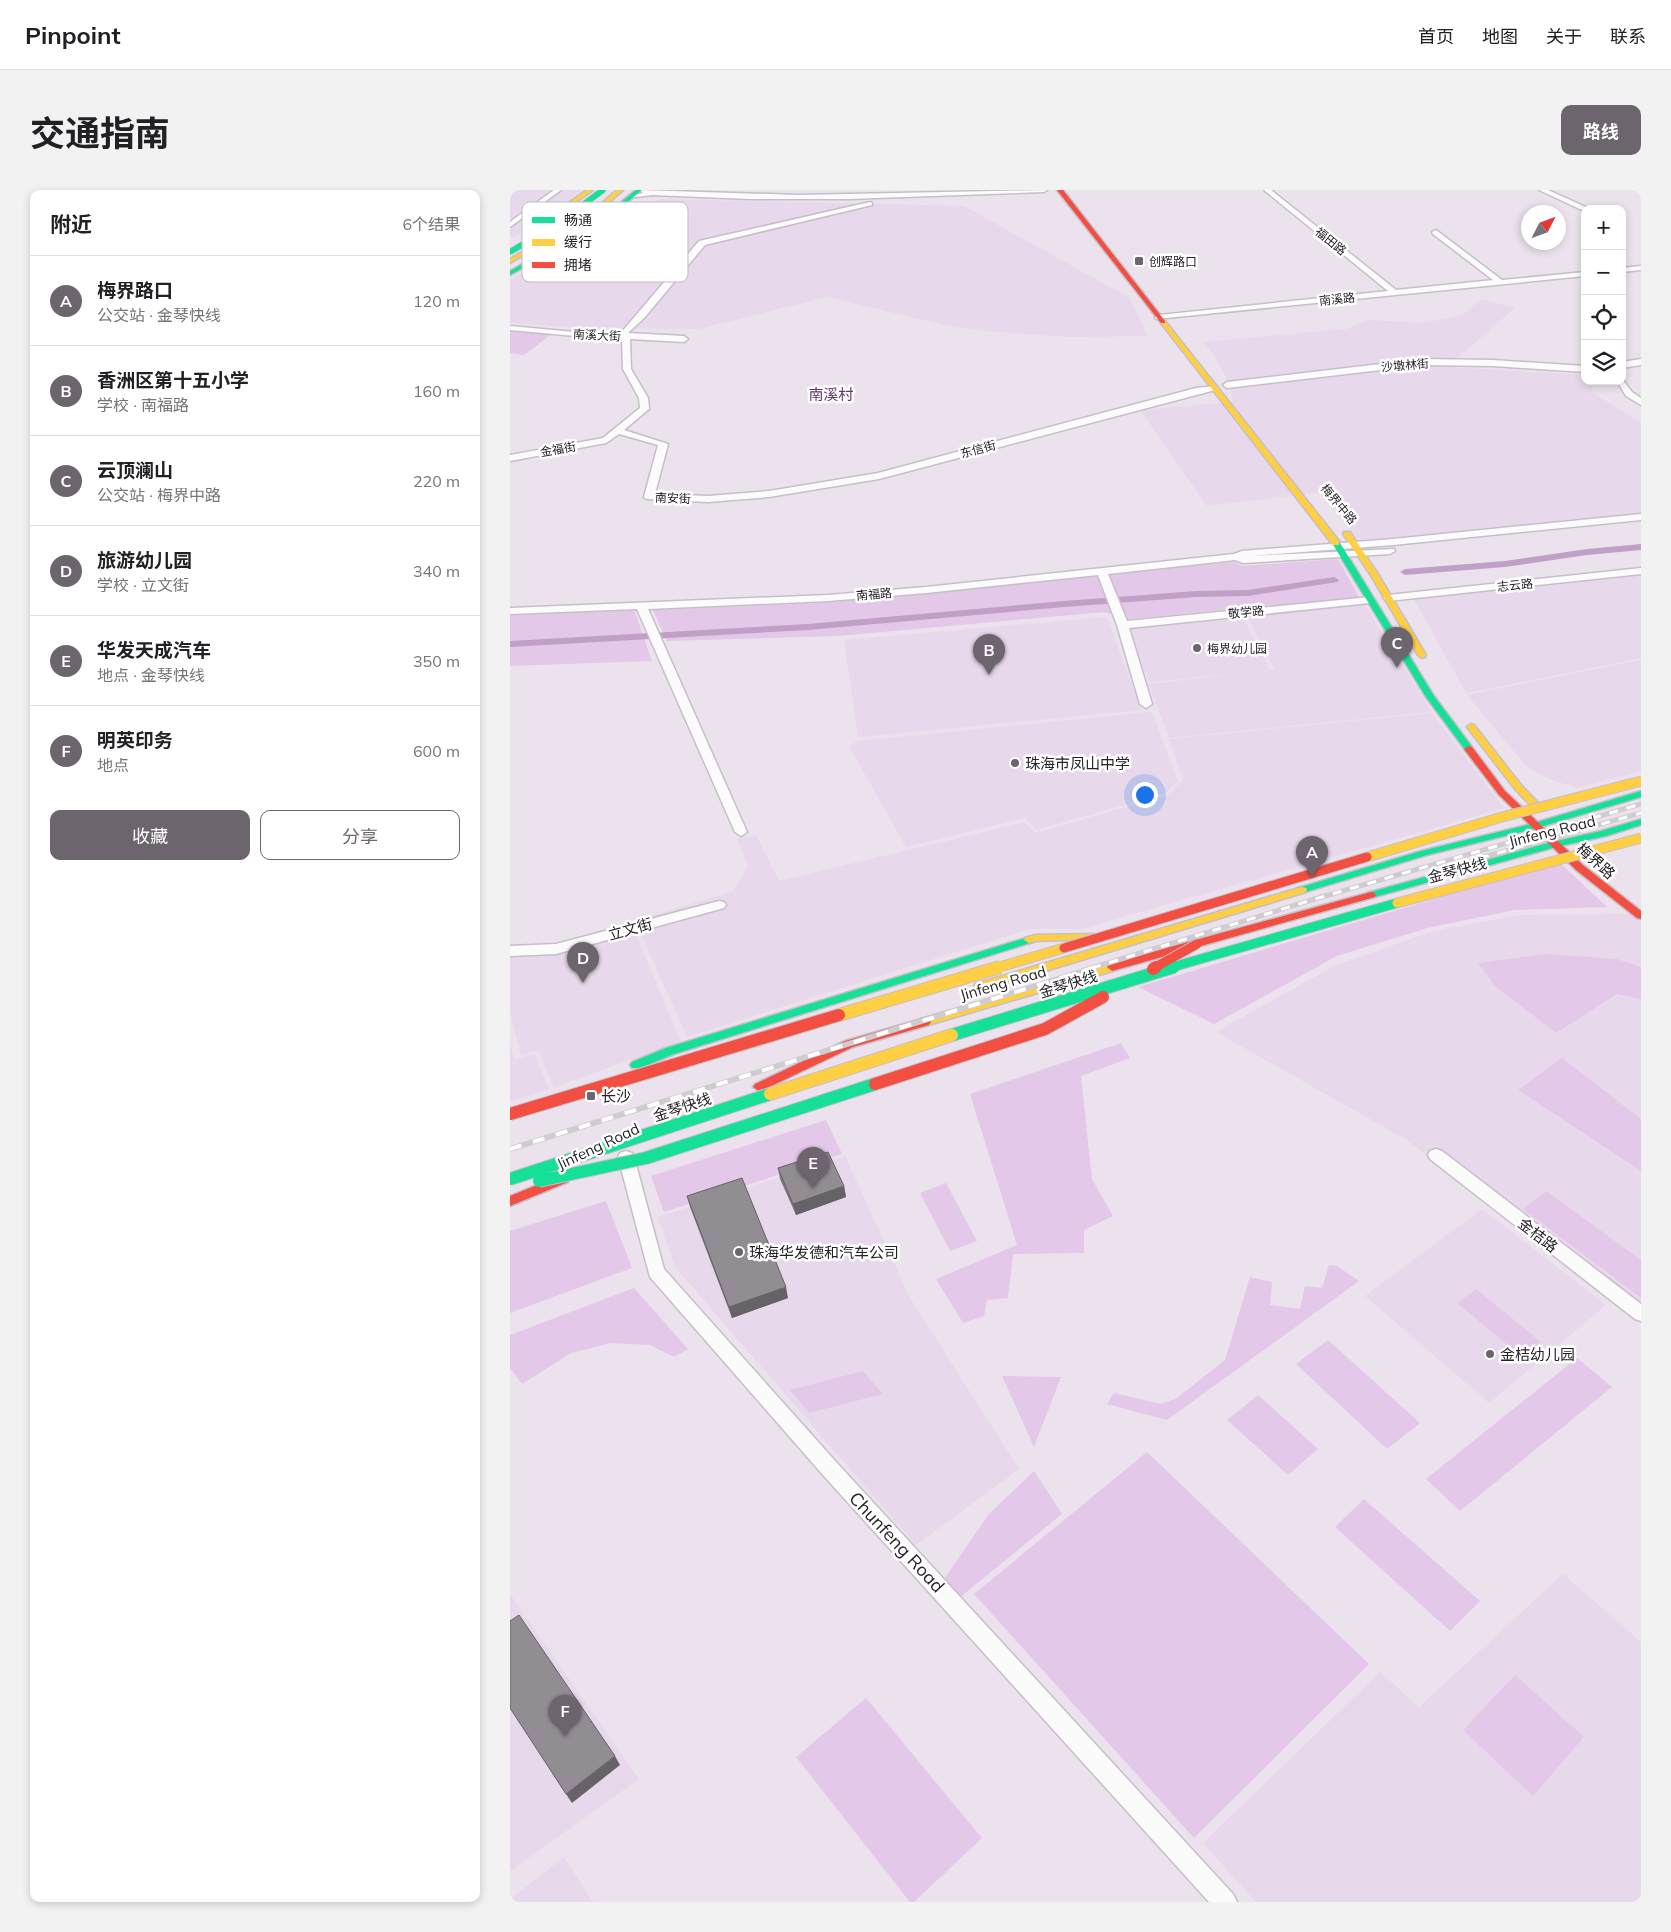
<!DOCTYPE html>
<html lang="zh">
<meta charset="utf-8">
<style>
:root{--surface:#fff;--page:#f2f2f2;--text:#202124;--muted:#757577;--line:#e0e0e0;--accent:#6c656d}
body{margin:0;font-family:Mulish,"Noto Sans SC",sans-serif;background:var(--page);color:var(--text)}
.controls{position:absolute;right:15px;top:15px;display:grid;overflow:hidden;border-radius:10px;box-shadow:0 2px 8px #0003}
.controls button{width:45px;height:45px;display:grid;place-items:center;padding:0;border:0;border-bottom:1px solid var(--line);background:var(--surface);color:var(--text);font:25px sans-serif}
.compass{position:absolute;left:1011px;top:15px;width:45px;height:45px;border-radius:50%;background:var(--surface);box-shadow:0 2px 8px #0003;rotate:48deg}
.you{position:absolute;left:634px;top:604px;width:18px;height:18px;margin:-12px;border:4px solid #fff;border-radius:50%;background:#1a73e8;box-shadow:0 0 0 8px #1a73e833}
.badge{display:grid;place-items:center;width:32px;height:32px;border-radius:50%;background:var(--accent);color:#fff;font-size:16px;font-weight:700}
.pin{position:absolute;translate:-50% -41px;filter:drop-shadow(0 1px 2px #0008)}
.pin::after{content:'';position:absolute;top:26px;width:18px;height:15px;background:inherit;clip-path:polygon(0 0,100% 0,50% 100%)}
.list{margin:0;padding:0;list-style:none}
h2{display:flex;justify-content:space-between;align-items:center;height:65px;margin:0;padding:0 20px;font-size:21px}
h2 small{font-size:16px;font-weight:400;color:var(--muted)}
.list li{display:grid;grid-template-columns:32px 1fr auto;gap:15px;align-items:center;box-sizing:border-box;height:90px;padding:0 20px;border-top:1px solid var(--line)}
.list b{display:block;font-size:19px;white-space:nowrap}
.list p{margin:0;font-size:16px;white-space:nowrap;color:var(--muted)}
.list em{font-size:16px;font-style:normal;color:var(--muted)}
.actions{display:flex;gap:10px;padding:15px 20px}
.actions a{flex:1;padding:11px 0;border:1px solid var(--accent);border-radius:10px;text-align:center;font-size:18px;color:var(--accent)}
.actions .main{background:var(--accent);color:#fff}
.icon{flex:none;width:28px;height:28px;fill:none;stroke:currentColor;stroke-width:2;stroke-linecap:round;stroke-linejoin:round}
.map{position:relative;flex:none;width:1131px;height:1712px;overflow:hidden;border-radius:10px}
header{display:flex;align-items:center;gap:30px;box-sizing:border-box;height:70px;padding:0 25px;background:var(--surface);border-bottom:1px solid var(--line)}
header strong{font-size:24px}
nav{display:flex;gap:28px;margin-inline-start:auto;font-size:18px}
.intro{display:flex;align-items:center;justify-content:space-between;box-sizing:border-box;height:120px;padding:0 30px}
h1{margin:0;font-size:35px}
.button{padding:12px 22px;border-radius:10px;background:var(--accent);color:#fff;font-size:18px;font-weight:700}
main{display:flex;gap:30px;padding:0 30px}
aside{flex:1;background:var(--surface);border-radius:10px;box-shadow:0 2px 8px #0003}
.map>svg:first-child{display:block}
.built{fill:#e8d8eb}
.green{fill:#e4c8e9}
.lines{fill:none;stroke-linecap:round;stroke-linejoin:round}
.canal{fill:#c0a0c6;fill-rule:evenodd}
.street-casing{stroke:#c6bfc8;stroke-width:3}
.fast-casing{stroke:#c6bfc8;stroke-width:3}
.slow-casing{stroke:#c6bfc8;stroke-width:3}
.jam-casing{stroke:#c6bfc8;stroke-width:3}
.street{fill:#fcfbfc;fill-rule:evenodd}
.fast{fill:#16e098;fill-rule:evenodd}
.slow{fill:#ffcf43;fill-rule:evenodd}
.jam{fill:#f24e42;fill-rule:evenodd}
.rail-far1-casing{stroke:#cfcccf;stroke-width:5}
.rail-casing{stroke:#cfcccf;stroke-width:5.5}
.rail-far1{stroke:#fff;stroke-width:3;stroke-dasharray:9;stroke-linecap:butt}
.rail{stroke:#fff;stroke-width:4;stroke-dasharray:12;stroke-linecap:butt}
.fast-bridge-far2-casing{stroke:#c6bfc8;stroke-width:7;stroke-linecap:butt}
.fast-bridge-far1-casing{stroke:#c6bfc8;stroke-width:11;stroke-linecap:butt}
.fast-bridge-casing{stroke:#c6bfc8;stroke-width:14;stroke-linecap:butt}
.slow-bridge-far1-casing{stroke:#c6bfc8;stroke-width:11;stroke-linecap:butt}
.slow-bridge-casing{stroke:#c6bfc8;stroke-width:14;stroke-linecap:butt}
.jam-bridge-far1-casing{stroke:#c6bfc8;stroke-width:11;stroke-linecap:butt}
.jam-bridge-casing{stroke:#c6bfc8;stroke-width:14;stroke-linecap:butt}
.fast-bridge-far2{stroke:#16e098;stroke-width:5.5}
.fast-bridge-far1{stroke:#16e098;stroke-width:9}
.fast-bridge{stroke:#16e098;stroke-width:12}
.slow-bridge-far1{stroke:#ffcf43;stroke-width:9}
.slow-bridge{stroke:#ffcf43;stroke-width:12}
.jam-bridge-far1{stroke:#f24e42;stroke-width:9}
.jam-bridge{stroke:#f24e42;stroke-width:12}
.wall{fill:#7e787e}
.shaded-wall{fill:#666267}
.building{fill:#928c93;stroke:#666267}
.poi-dot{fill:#6c656d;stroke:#fff;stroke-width:2}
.labels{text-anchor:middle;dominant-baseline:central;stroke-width:5;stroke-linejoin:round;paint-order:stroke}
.far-street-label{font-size:12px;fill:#272128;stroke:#fff}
.far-poi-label{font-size:12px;fill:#272128;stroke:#fff;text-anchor:start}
.far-quarter-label{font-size:15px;fill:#64376c;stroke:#fff}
.poi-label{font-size:15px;fill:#272128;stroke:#fff;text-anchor:start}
.street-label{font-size:15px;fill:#272128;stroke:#fff}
.near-street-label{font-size:18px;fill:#272128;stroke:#fff}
.key{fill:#fff;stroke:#bebcbe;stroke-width:1}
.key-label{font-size:14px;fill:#272128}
</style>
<header>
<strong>Pinpoint</strong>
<nav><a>首页</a><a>地图</a><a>关于</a><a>联系</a></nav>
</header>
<div class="intro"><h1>交通指南</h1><a class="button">路线</a></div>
<main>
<aside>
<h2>附近<small>6个结果</small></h2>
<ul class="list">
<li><span class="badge">A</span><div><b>梅界路口</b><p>公交站 · 金琴快线</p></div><em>120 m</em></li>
<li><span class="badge">B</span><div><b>香洲区第十五小学</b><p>学校 · 南福路</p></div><em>160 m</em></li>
<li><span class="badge">C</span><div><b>云顶澜山</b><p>公交站 · 梅界中路</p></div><em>220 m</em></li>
<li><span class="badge">D</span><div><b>旅游幼儿园</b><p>学校 · 立文街</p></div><em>340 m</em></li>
<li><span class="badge">E</span><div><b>华发天成汽车</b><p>地点 · 金琴快线</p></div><em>350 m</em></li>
<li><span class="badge">F</span><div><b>明英印务</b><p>地点</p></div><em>600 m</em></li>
</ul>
<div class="actions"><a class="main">收藏</a><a>分享</a></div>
</aside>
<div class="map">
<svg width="1131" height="1712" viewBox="0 0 1131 1712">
<rect width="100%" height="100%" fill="#ebe2ed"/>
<path class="built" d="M0 0H72L14 42 0 48Z
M151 9 454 16 620 108 638 146 560 147 475 141 435 135 317 107 188 139 78 138 0 133V90Z
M972 109 1005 118 937 177 1075 185V191H1080L1083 203 1131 233V330L863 357 843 345 813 302 697 316 630 220 723 212 717 188 705 167 694 152 836 139 858 130 914 133 952 125Z
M1131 384V468L956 503 904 409Z
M854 413 922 522 659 548 639 494 745 482 639 492 617 436 732 425 760 480H765L736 425Z
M597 427 631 520 348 547 334 450Z
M1131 470V581L1067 598 1039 589 1018 578 957 505Z
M642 522 668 591 656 603 527 640 515 628 396 657 339 556 348 551Z
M922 523 994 618 571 739H519L177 847 125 731 223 701 238 676 227 649 246 645 269 691 515 632 525 643 658 605 673 590 659 549Z
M1127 724 1131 726V1122L895 949 706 842 824 776 923 741 1009 725Z
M125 742 171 852 44 897 28 860 11 865 0 822V765Z
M0 853 4 870 25 864 39 900 0 911Z
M335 966 400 1108 509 1279 406 1355 165 1077 148 1027Z
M972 1019 1096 1115 979 1213 855 1106Z
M1053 1384 1131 1452V1712H746L693 1653 870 1482 909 1517Z
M0 1404 129 1589 0 1681Z
M54 1667 83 1712H0V1709Z"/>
<path class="green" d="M0 139 43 143 14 165 0 163Z
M828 369 849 407 618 429 594 422 328 446 157 451 143 420 307 413 723 372 732 376Z
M124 419 142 471 0 476V424Z
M1049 672 1097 717 1005 720 917 738 827 766 704 834 628 797Z
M1036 764 1107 769 1131 777V809L1107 804 1046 843 985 796 968 773Z
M611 853 620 868 571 886 582 989 603 1026 574 1040V1063L503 1064 498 1108 477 1110 474 1126 453 1133 426 1089 507 1055 460 904Z
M1052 868 1131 929V981L1008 900Z
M316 930 332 964 154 1022 141 986Z
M436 993 467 1051 440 1061 410 1003Z
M1036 1001 1131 1070V1108L1013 1019Z
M96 1011 122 1078 0 1123V1041Z
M819 1075 827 1076 849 1091 657 1230 597 1214 604 1203 651 1214 667 1208 715 1170 740 1087 762 1092 760 1115 790 1119 795 1096 812 1098Z
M124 1098 178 1159 164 1167 140 1155 101 1153 61 1163 12 1194 0 1178V1145Z
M966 1099 1031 1152 1012 1167 947 1113Z
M818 1150 910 1233 877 1259 786 1174Z
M1067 1168 1102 1197 950 1321 916 1289Z
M353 1181 373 1204 299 1223 280 1200Z
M492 1186 551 1187 524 1257Z
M748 1205 808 1259 778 1285 717 1230Z
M637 1262 859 1474 684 1648 464 1404Z
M524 1281 552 1324 448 1409 432 1392 479 1324Z
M854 1309 970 1411 940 1441 825 1337Z
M1005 1485 1074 1547 1023 1606 953 1540Z
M356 1508 472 1648 404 1712H400L286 1567Z"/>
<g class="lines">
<path class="canal" d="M1131 354V360L1077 365 995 377 895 385 890 382 895 379 995 371 1077 359Z
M824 387 829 390 827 392 738 406 686 407 554 417 298 440 0 457V451L298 434 554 411 686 401 738 400Z"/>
<defs>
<path id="street" d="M44 0H51L0 37V32Z
M129 0 289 5 537 0 534 2 338 9H240L142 5 119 8V6L133 3Z
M754 0H761L886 100 983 90 923 44 922 42 926 40 992 90 1075 82V86L646 129 645 127 649 125 878 101Z
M1029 0H1038L1080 19H1075L1074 21Z
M360 12 362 13V15L195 55 135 127 118 143 174 146 178 149 174 152 120 149 121 179 138 208 139 219 114 240 158 254 145 304 198 306 259 301 368 283 686 198 705 196 709 199 369 289 259 307 198 312 136 309 134 307 148 255 109 244 96 253 0 271V265L93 248 130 218 129 208 113 179 112 149H97L0 140V136L97 145 110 144 189 51Z
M1131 76V80L1112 82V78Z
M913 169 983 170 1075 176V182L983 176 913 175 717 198 713 195 717 192Z
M1131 169V175L1112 178V172Z
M1112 189 1122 202 1131 208V215L1116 206 1107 191H1112Z
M1131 324V330L883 355 741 366 884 359 885 361 880 364 733 373 725 370 598 384 617 431 860 407 865 410 860 413 619 438 642 514 636 518 630 514 607 435 588 385 416 403 318 411 138 419 237 642 231 646 225 642 127 419 0 424V418L318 405 416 397 724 364 732 361 883 349Z
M1131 378V384L878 411 873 408 878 405Z
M209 711 214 712 216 715 214 718 46 764 0 766V756L46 754Z
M926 959 932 961 1131 1114V1131L1125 1129 920 969 918 965 920 961Z
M116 961 122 963 124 967 154 1079 327 1273 723 1704 727 1712H699L313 1285 140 1087 108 967 110 963Z"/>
<path id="fast" d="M126 0H132L88 36 0 85V81L84 34Z
M823 351 830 353 924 506 962 557V561H956L916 507 822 353Z
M1131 601V607L1027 638 917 665 792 703 787 700 788 698 911 661 1021 634Z
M1131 629V635L1096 646 1046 657 861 708 856 705 857 703 1042 652 1091 641Z
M519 747 523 748 524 750 523 752 164 864 130 878H122L120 875 122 872 156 858Z"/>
<path id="slow" d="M77 0H83L38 32H34V30Z
M107 0H113L88 22 0 73V69L84 20Z
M651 131H655L829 351V355H823L651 133Z
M834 342H840L868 384 916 465 915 467 912 468 908 465 860 384 833 344Z
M961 534 964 535 1011 595 1031 616V620H1025L1005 599 957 537Z
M792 697 796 698 797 700 796 702 473 800 469 801 464 797 465 794Z
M583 744 587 745 588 747 587 749 526 751 519 753 514 750 515 748 525 745Z
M602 773 606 774 607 777 606 780 415 836 409 832 411 829Z"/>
<path id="jam" d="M547 0H553L655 131V133H651Z
M959 556 962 557 995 601 1074 676 1131 721V729L1127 728 1066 680 989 605 954 559Z
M861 702 865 703 866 705 865 707 602 781 597 777 598 774Z
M415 828 419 829 421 832 419 835 343 857 253 900 249 901 243 897 245 894 335 851Z
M54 984 58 986 60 989 58 992 0 1016V1006Z"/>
</defs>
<use href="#street" class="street-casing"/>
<use href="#fast" class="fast-casing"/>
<use href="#slow" class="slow-casing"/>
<use href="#jam" class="jam-casing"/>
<use href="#street" class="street"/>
<use href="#fast" class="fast"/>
<use href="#slow" class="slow"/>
<use href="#jam" class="jam"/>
<defs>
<path id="rail-far1" d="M970 668 1131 623
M582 778 805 709 1131 614"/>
<path id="rail" d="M0 959 586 777"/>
</defs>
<use href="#rail-far1" class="rail-far1-casing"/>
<use href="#rail" class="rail-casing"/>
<use href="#rail-far1" class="rail-far1"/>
<use href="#rail" class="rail"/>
<defs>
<path id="fast-bridge-far2" d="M0 62 50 32 93 0"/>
<path id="fast-bridge-far1" d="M659 778 887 713"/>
<path id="fast-bridge" d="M442 845 664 777
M0 989 260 904
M29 991 136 968 365 894"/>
<path id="slow-bridge-far1" d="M857 667 992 627 1131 591
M887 713 1131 648
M486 778 554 758"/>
<path id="slow-bridge" d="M329 825 490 777
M260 904 442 845"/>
<path id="jam-bridge-far1" d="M554 758 857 667
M644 778 687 754"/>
<path id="jam-bridge" d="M643 779 646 777
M365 894 535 839 593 807
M0 924 329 825"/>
</defs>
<use href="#fast-bridge-far2" class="fast-bridge-far2-casing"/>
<use href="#fast-bridge-far1" class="fast-bridge-far1-casing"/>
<use href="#fast-bridge" class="fast-bridge-casing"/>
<use href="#slow-bridge-far1" class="slow-bridge-far1-casing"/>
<use href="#slow-bridge" class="slow-bridge-casing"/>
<use href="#jam-bridge-far1" class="jam-bridge-far1-casing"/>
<use href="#jam-bridge" class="jam-bridge-casing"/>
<use href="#fast-bridge-far2" class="fast-bridge-far2"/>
<use href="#fast-bridge-far1" class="fast-bridge-far1"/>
<use href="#fast-bridge" class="fast-bridge"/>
<use href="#slow-bridge-far1" class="slow-bridge-far1"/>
<use href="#slow-bridge" class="slow-bridge"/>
<use href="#jam-bridge-far1" class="jam-bridge-far1"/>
<use href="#jam-bridge" class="jam-bridge"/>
</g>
<path class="wall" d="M268 978 334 996 336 1007 286 1025 270 989Z
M177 1006 278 1108 222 1128 180 1017Z"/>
<path class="shaded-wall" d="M334 996 336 1007 286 1025 283 1014Z
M276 1097 278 1108 222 1128 219 1117Z
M105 1566 110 1575 62 1613 56 1604Z"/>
<path class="building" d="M318 962 334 996 283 1014 268 978Z
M232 988 276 1097 219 1117 177 1006Z
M9 1425 105 1566 56 1604 0 1518V1431Z"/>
<g class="poi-dot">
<rect x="624" y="66" width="10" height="10" rx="2.5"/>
<circle cx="687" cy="458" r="5"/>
<circle cx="505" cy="573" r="5"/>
<rect x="76" y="901" width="10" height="10" rx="2.5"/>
<circle cx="229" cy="1062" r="5"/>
<circle cx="980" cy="1164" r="5"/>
</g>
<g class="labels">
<g class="far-street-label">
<text transform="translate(821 51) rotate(39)">福田路</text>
<text transform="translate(827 109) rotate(-6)">南溪路</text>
<text transform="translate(87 145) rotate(3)">南溪大街</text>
<text transform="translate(895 175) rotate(-5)">沙墩林街</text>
<text transform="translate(48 259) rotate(-10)">金福街</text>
<text transform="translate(468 259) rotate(-15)">东信街</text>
<text transform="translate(163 308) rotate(2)">南安街</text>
<text transform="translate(829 314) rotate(50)">梅界中路</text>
<text transform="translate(1005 395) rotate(-6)">志云路</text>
<text transform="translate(364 404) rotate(-5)">南福路</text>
<text transform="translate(736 422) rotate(-6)">敬学路</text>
</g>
<g class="far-poi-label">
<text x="639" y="71">创辉路口</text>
<text x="697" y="458">梅界幼儿园</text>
</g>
<g class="far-quarter-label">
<text x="321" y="204">南溪村</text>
</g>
<g class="poi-label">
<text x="515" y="573">珠海市凤山中学</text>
<text x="91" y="906">长沙</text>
<text x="239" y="1062">珠海华发德和汽车公司</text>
<text x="990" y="1164">金桔幼儿园</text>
</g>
<g class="street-label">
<text transform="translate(1042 641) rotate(-14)">Jinfeng Road</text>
<text transform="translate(1086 671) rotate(42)">梅界路</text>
<text transform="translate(947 680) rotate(-15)">金琴快线</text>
<text transform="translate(120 739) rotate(-15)">立文街</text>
<text transform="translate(493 793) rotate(-16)">Jinfeng Road</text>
<text transform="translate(558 794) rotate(-17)">金琴快线</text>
<text transform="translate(172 917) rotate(-18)">金琴快线</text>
<text transform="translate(88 956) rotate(-25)">Jinfeng Road</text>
<text transform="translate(1028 1045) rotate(38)">金桔路</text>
</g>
<g class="near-street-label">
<text transform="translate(387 1352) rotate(47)">Chunfeng Road</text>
</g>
</g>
<rect x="12" y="12" width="166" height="80" rx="8" class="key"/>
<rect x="22" y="27" width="23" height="6" fill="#16e098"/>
<rect x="22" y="49" width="23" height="7" fill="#ffcf43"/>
<rect x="22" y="72" width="23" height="6" fill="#f24e42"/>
<g class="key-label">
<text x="54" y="35">畅通</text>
<text x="54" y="57">缓行</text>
<text x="54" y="80">拥堵</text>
</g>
</svg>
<div class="controls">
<button>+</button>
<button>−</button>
<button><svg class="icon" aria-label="locate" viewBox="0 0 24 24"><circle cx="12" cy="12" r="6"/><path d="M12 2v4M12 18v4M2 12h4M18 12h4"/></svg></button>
<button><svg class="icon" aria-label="layers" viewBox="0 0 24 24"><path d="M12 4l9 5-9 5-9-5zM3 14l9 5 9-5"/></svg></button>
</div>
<svg class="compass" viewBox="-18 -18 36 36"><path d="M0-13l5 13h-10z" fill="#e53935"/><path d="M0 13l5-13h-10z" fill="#757577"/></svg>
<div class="you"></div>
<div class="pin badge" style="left:802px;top:687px">A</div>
<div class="pin badge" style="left:479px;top:485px">B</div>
<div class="pin badge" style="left:887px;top:478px">C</div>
<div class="pin badge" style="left:73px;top:793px">D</div>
<div class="pin badge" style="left:303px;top:998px">E</div>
<div class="pin badge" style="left:55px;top:1546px">F</div>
</div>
</main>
